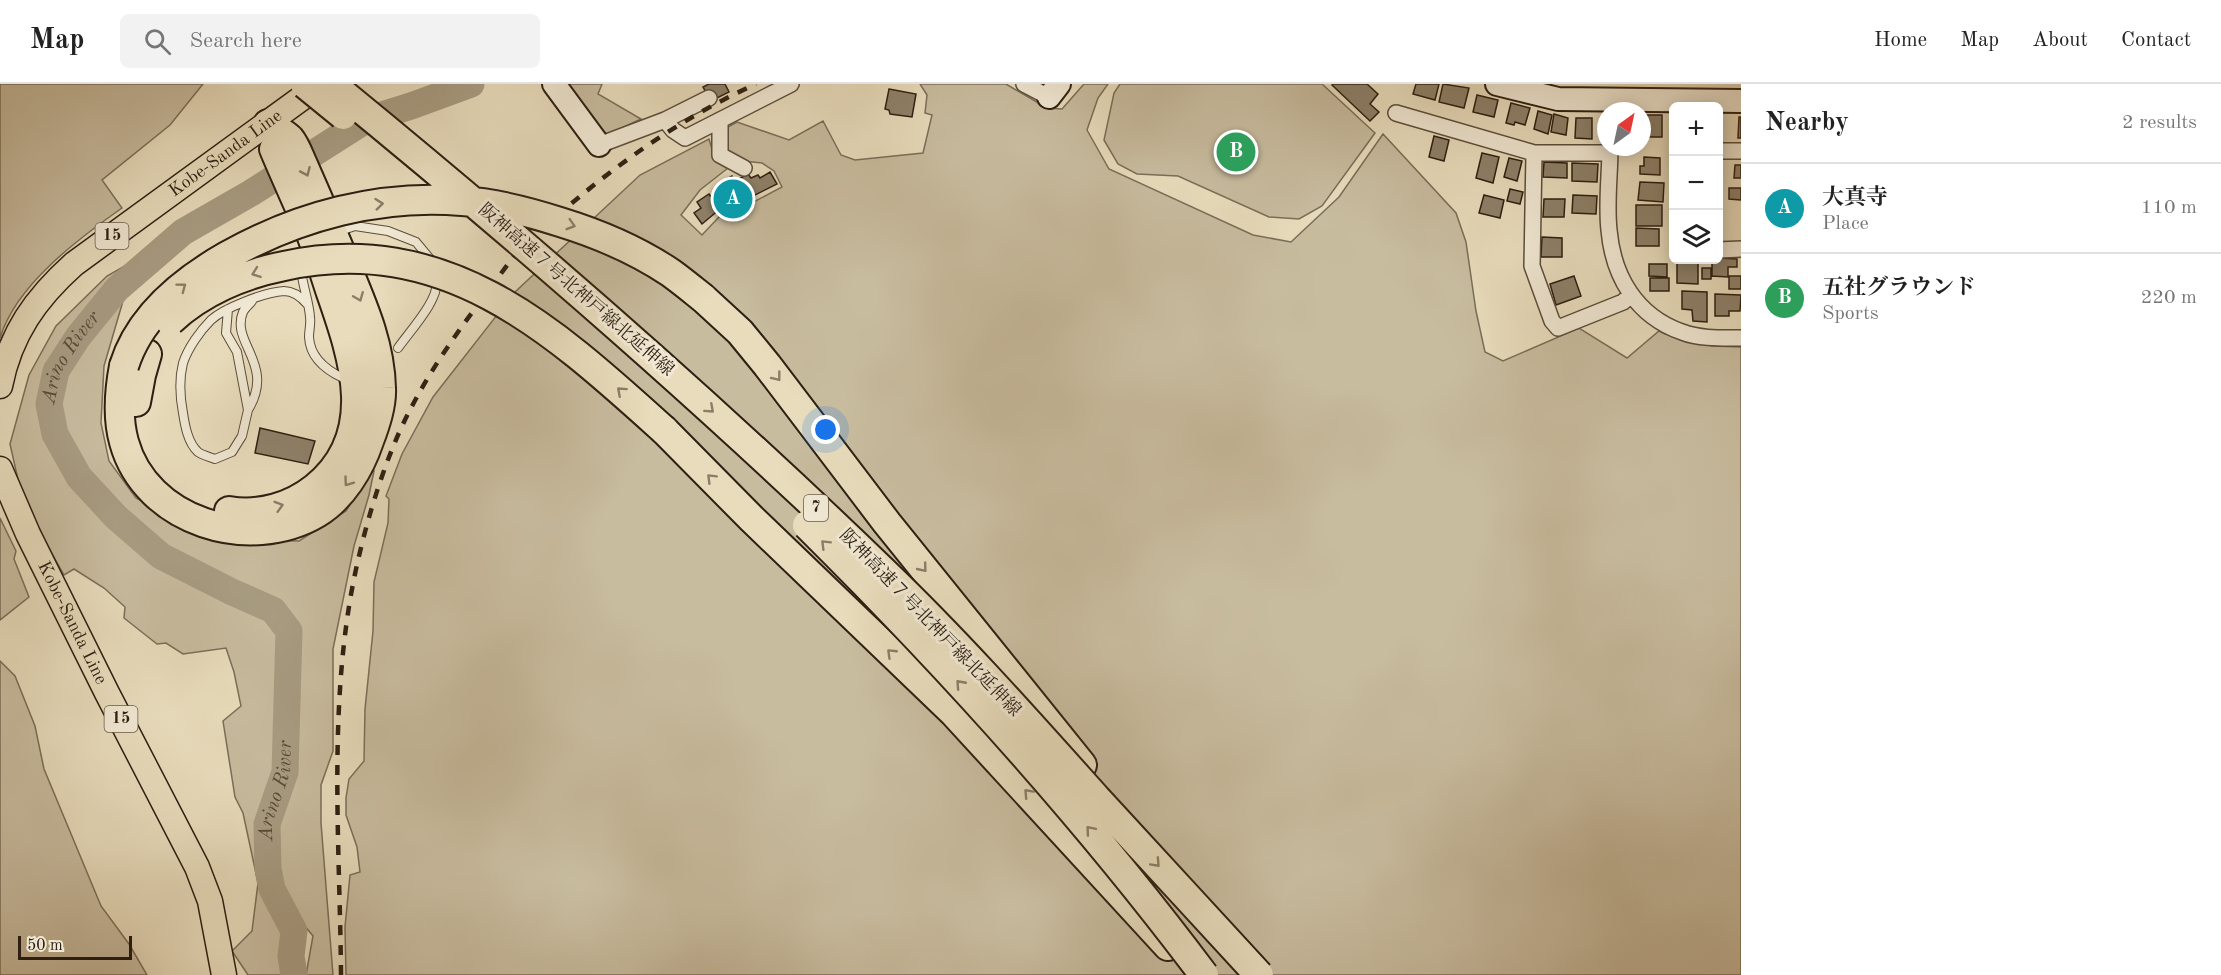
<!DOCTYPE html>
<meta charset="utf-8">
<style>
:root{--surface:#fff;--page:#f2f2f2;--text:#222;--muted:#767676;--line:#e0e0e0;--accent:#1a73e8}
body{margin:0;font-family:"Old Standard TT","Noto Serif JP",serif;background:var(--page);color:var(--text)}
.controls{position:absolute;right:18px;top:18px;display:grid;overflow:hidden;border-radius:9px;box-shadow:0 3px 15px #0003}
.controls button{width:54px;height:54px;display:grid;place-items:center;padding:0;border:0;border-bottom:2px solid var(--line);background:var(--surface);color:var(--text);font:30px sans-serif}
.compass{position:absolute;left:1597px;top:18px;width:54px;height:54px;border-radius:50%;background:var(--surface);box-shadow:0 3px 15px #0003;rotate:33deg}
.scale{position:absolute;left:18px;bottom:15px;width:114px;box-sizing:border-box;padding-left:6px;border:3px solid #2d1f12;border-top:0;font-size:16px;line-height:21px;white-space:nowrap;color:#2d1f12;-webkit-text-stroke:4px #f0e8d3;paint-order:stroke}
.you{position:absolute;left:826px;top:346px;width:21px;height:21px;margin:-15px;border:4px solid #fff;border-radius:50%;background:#1a73e8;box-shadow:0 0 0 9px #1a73e833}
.badge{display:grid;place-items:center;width:39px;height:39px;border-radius:50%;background:var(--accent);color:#fff;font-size:20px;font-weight:700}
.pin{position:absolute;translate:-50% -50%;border:3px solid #fff;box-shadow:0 2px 6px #0006}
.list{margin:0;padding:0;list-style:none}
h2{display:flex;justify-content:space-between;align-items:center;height:78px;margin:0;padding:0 24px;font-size:26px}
h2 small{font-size:20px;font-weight:400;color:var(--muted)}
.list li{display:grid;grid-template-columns:39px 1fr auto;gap:18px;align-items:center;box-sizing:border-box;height:90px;padding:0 24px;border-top:2px solid var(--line)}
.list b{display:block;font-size:22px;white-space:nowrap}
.list p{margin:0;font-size:20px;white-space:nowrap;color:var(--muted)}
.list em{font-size:20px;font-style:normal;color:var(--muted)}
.icon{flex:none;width:33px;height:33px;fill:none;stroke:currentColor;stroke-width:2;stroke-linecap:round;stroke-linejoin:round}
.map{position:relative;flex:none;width:1741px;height:891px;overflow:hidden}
header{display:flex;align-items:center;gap:36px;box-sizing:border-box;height:84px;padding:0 30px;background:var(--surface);border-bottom:2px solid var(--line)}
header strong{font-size:28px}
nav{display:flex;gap:33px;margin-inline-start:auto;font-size:21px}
.search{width:420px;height:54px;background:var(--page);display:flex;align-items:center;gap:15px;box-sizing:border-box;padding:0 21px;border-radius:9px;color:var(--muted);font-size:22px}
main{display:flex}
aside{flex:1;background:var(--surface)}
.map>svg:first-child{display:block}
.green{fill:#c8bc9f;stroke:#7a6e58;stroke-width:1.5}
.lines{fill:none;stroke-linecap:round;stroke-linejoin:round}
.river{stroke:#a89c82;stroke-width:27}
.building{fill:#8e816a;stroke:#2d1f12;stroke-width:1.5}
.lane-casing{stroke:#5c4e3c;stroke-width:10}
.street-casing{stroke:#5c4e3c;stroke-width:18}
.secondary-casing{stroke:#2d1f12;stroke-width:26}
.primary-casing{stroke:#2d1f12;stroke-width:27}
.highway-casing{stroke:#2d1f12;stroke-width:32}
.lane{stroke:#f0e8d3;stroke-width:8}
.street{stroke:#f0e8d3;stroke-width:15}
.secondary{stroke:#f0e8d3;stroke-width:22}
.primary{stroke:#e8dcbc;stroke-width:24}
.highway{stroke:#e8dcbc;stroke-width:28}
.rail{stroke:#2d1f12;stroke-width:4.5;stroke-dasharray:10 10;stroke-linecap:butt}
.highway-bridge-casing{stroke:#2d1f12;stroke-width:32;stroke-linecap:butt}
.highway-bridge{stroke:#e8dcbc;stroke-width:28}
.oneway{stroke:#8a7e67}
.labels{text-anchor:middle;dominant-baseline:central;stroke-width:6;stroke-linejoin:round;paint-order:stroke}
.shield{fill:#f0e8d3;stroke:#685b4c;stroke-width:1.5}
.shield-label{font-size:16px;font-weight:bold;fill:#2d1f12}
.street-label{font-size:18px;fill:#2d1f12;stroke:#f0e8d3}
.water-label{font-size:20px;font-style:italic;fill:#584b39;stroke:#f0e8d3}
</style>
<header>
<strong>Map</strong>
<div class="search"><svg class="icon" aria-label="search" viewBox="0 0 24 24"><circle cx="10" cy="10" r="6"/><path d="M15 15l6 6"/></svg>Search here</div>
<nav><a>Home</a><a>Map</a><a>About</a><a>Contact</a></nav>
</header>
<main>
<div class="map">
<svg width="1741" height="891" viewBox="0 0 1741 891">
<rect width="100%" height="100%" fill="#e8dcbc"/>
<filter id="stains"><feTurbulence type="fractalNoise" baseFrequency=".00333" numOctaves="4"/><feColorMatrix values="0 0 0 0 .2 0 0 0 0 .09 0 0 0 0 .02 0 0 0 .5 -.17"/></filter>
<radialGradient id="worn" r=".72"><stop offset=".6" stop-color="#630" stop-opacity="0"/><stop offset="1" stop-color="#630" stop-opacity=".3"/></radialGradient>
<path class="green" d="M0 0H203L170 41 102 96 122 124C78 155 16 201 0 254Z
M568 0H602L598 10 641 35 603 53Z
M920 0H1006L1047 24 1062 25 1084 0H1108L1098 14 1087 46 1109 85 1253 151 1291 158 1339 113 1383 50 1456 129 1466 158 1476 227 1485 268 1503 277 1579 244 1627 274 1659 247 1665 250 1712 262 1741 263V891H346L345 843 350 791 360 788 357 763 346 731V714L349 695 364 677 365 625 373 547 374 498 388 439 389 415 386 412 402 370 433 313 515 208 640 91 709 55 714 72 728 84 700 106 681 131 702 151 719 133 727 132 782 103 774 87 762 79 743 77 728 68 726 44 737 38 789 56 823 37 841 71 855 76 923 69 932 31 925 29 927 11Z
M1120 0H1322L1375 49 1322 122 1299 135 1269 133 1178 92 1137 90 1118 80 1104 56 1114 9Z
M135 176 104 282 101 339 109 377 136 414 212 455 299 457 346 427 370 389 374 387 369 411 354 462 333 565V667L321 701V739L333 891H306L313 852 286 819 276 799 266 805C280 830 304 862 292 891H248L232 867 252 847 258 799 243 729 235 713 223 637 241 622 234 588 226 564 183 570 166 559 157 560 124 534 125 523 104 504 74 485 64 491 23 418 10 360 29 291 56 242 107 192Z
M0 434 16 467 14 475 29 513 0 536Z
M0 577 15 592 35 642 44 685 101 822 129 860 147 891H0Z"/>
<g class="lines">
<path class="river" id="s1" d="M294 891 291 872 294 847 272 805 268 785 267 740 285 688 289 547 273 526 232 508 161 472 116 433 79 393 55 350 49 320 56 287 78 253 117 205 183 148 251 109 366 36 411 22 471 0"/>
</g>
<path class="building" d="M709 0H725L729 8 711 17 703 3Z
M1333 0H1367L1378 10 1370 20 1379 28 1370 37 1332 1Z
M1416 0H1439L1435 16 1413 10Z
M1443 0 1469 4 1464 24 1439 18Z
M889 5 916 10 912 33 890 30 889 26 885 25Z
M1477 11 1498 16 1494 33 1473 28Z
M1511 19 1530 24 1525 41 1515 38 1514 41 1506 39Z
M1538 27 1552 31 1548 50 1534 45Z
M1554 30 1568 34 1566 51 1551 48Z
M1643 31H1662V53H1643Z
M1671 32H1674V53H1671Z
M1739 33H1741V54H1738Z
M1576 34H1592V55L1575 54Z
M1434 52 1449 56 1444 77 1429 73Z
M1482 69 1499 73 1493 99 1476 94Z
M1644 73 1660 74V91L1640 90V82H1644Z
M1509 74 1522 77 1517 97 1504 93Z
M1544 78 1567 79V94L1543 93Z
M1572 79 1598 80 1597 98 1572 97Z
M1735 81H1741V94H1734Z
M770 88 777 100 725 126 714 105 722 101 721 98 732 92 735 97 748 90 751 94 758 91 760 94Z
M1640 98 1664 99 1663 118 1638 116Z
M1729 104H1741V116L1729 115Z
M1510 105 1523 108 1520 120 1507 117Z
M709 110 720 125 702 140 694 129 701 124 697 118Z
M1484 111 1504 116 1500 134 1479 129Z
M1573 111 1597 112 1596 130 1572 129Z
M1544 115H1565L1564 133H1543Z
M1636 121H1662V142H1636Z
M1636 144 1659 145V162H1636Z
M1542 153 1562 154V173H1541Z
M1718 174 1737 175V183H1728V193L1712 192V176Z
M1677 176H1698V200L1677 199Z
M1649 180H1667V193L1649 192Z
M1702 184H1711V195H1702Z
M1574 192 1581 212 1556 221 1550 200Z
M1729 192H1741V205H1729Z
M1650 194H1669V207H1650Z
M1682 207 1707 208V238L1693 237 1692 226 1682 225Z
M1715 210 1741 211 1740 227H1729V232H1715Z
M260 344 315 357 308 380 255 369Z"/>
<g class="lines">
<defs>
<path id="lane" d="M337 148 355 142 388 147 416 158 431 176 432 181
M301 186C303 203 309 218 310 233 311 240 309 246 309 253 310 274 326 286 343 294
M228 225 226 249 237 268 248 326 242 352 232 368 215 375C210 373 202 371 198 368 188 359 185 342 183 329 180 313 179 295 183 279 188 264 200 247 211 236 224 224 265 208 284 207 293 207 301 213 307 220
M398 264C409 248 441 214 436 196
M248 326C276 280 230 259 243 228 245 224 250 220 252 217"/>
<path id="street" d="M1024 0 1049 13
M1396 29 1534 69H1610
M665 36 709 14
M720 36V71L744 84
M599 61 665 36 673 46 685 54 791 0
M1610 63C1610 90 1606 119 1609 146 1613 192 1636 232 1682 248 1700 255 1722 254 1741 254
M1718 67H1741
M1534 69 1532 182 1552 237 1558 244 1623 218 1631 211
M1718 166 1741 165"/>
<path id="secondary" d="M554 0 599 61
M1497 0 1558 15 1741 17
M1049 13 1059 0"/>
<g id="primary">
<path id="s2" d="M0 302C10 250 36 214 74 180L321 0"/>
<path id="s3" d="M0 385 28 450 107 609 197 783 210 817 224 891"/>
</g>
<path id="highway" d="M703 214 740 248 767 281 887 439 1082 681
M124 282C119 308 117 333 124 358 146 438 250 469 317 429 342 414 360 384 369 357 375 341 382 321 381 304 380 259 362 220 345 179 332 147 318 115 304 83 300 75 296 62 290 55 284 49 275 45 268 40
M136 318 141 291 147 270
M664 346 752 435 954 629 1168 862
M229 427C260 432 291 423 315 404 380 352 354 275 331 209 325 191 319 171 312 153 300 123 286 94 274 65"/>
</defs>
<use href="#lane" class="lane-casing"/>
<use href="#street" class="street-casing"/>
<use href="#secondary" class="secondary-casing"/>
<use href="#primary" class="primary-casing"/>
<use href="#highway" class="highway-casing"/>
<use href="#lane" class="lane"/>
<use href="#street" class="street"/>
<use href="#secondary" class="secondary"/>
<use href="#primary" class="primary"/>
<use href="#highway" class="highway"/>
<path class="rail" d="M341 891C340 771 330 648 348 529 357 467 381 381 410 326 432 283 460 244 489 206 500 191 512 174 524 160 536 147 552 136 565 125 622 76 687 31 756 0"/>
<defs>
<path id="highway-bridge" d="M305 0 343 31
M331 0C522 156 707 317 884 488 959 560 1028 638 1097 715 1151 774 1205 832 1259 891
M170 237C201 208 243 190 284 182 446 147 553 246 664 346
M124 282C139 233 183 197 227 172 298 132 380 110 462 117 495 119 529 128 560 138 599 150 637 166 671 189 682 197 693 206 703 214
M807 441C949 582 1084 731 1204 891"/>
</defs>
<use href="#highway-bridge" class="highway-bridge-casing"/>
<use href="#highway-bridge" class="highway-bridge"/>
</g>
<defs><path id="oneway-chevron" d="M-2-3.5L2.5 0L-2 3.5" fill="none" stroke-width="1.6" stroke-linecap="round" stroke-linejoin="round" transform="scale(1.5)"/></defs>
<g class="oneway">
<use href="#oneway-chevron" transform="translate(306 88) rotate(66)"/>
<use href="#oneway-chevron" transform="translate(379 120) rotate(-6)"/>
<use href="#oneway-chevron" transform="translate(571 141) rotate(17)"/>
<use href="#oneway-chevron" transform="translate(256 189) rotate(160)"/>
<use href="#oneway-chevron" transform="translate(182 203) rotate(-37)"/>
<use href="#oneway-chevron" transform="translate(359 213) rotate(68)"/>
<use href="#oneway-chevron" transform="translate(777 293) rotate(52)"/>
<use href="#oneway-chevron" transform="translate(621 307) rotate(-138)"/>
<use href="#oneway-chevron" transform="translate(710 325) rotate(42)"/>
<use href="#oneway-chevron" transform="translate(711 394) rotate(-135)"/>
<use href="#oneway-chevron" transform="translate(348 398) rotate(126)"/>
<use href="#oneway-chevron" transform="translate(279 422) rotate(-16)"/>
<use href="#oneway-chevron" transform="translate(825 460) rotate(-135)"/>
<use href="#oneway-chevron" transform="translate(923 484) rotate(51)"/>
<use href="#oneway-chevron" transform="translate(891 569) rotate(-136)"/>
<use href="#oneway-chevron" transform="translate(960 600) rotate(-132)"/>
<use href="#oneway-chevron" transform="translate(1028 709) rotate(-133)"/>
<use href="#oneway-chevron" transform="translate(1090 746) rotate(-130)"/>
<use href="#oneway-chevron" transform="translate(1156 779) rotate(47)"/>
</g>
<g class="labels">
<g class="shield">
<rect x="95.5" y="139" width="33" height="26" rx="4.5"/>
<rect x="804" y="411" width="24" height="26" rx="4.5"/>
<rect x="104.5" y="622" width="33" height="26" rx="4.5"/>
</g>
<g class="shield-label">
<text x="112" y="152">15</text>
<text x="816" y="424">7</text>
<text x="121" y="635">15</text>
</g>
<g class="street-label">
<text stroke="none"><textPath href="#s2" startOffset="333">Kobe-Sanda Line</textPath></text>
<text transform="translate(576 206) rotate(41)">阪神高速７号北神戸線北延伸線</text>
<text stroke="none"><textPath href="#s3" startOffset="170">Kobe-Sanda Line</textPath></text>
<text transform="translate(930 539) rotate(46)">阪神高速７号北神戸線北延伸線</text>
</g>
<g class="water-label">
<text stroke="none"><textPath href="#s1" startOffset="750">Arino River</textPath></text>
<text stroke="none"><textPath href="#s1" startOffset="192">Arino River</textPath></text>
</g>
</g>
<rect width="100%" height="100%" filter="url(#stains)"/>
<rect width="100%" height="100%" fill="url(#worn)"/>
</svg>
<div class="controls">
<button>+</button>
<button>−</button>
<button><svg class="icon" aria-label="layers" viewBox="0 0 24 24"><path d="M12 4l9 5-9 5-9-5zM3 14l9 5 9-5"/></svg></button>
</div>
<svg class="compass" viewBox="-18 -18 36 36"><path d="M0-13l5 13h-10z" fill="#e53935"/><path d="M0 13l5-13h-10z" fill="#767676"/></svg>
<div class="scale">50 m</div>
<div class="you"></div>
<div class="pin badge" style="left:733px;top:115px;background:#0f9aa8">A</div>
<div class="pin badge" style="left:1236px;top:68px;background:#2e9e5b">B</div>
</div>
<aside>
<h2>Nearby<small>2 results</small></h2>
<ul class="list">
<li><span class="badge" style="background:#0f9aa8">A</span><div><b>大真寺</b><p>Place</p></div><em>110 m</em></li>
<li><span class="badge" style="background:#2e9e5b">B</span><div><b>五社グラウンド</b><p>Sports</p></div><em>220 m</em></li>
</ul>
</aside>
</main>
